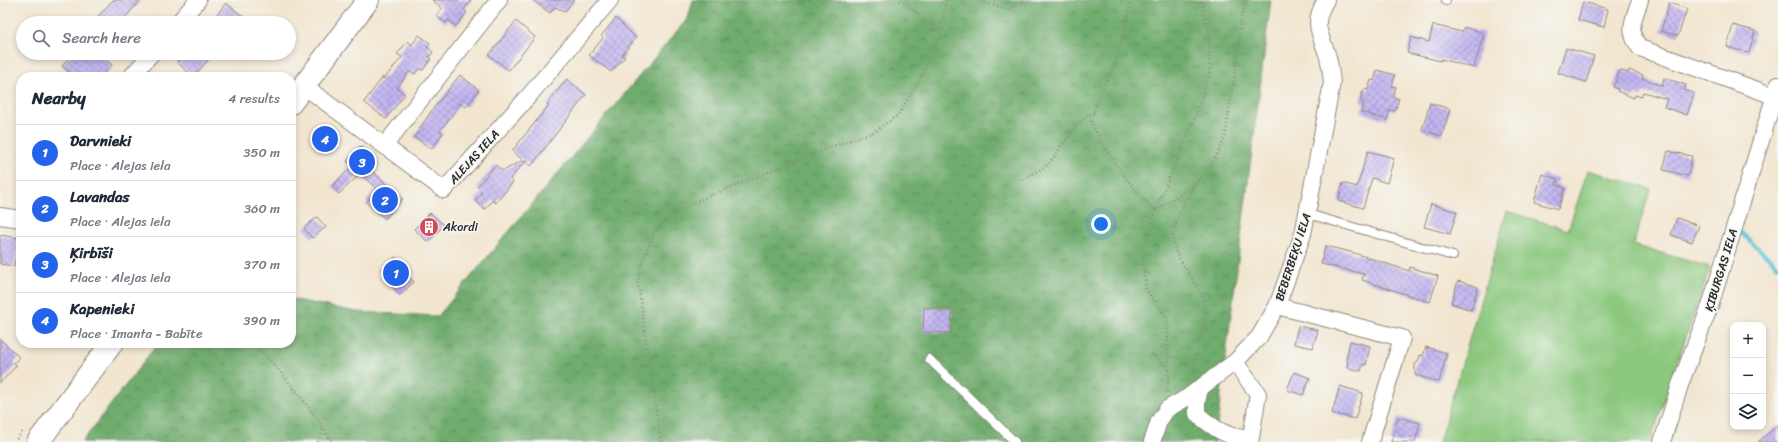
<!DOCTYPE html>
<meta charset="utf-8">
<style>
:root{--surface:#fff;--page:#f6f6f7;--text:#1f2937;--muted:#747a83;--line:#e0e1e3;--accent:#2563eb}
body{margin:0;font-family:Sriracha,sans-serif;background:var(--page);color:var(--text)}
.controls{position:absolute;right:12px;bottom:12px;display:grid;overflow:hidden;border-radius:8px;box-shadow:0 2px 6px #0003}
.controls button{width:36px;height:36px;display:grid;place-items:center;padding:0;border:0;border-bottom:1px solid var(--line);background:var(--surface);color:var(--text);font:20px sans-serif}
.you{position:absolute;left:1101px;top:224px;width:14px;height:14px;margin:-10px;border:3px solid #fff;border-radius:50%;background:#1a73e8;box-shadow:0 0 0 6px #1a73e833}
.badge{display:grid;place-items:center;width:26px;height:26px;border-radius:50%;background:var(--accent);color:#fff;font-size:13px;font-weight:700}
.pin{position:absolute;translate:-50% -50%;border:2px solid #fff;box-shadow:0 1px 4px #0006}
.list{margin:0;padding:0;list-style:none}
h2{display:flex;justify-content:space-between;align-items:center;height:52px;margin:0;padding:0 16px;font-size:17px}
h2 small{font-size:13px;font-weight:400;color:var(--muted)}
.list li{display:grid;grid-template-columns:26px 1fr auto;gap:12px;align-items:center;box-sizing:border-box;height:56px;padding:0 16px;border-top:1px solid var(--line)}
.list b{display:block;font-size:15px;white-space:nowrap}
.list p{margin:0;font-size:13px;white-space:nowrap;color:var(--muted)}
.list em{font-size:13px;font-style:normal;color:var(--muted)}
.icon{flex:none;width:22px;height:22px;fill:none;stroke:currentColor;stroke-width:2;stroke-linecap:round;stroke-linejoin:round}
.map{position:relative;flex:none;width:1778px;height:442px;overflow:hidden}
.search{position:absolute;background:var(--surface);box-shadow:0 2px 6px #0003;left:16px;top:16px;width:280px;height:44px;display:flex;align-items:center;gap:10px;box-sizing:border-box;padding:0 14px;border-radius:22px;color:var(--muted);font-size:15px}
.panel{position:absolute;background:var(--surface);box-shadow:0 2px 6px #0003;left:16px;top:72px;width:280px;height:276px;border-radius:16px}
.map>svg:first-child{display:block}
.grass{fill:#8bc87e;stroke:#5b7a54}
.forest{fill:url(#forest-crowns);stroke:#4e6c4c}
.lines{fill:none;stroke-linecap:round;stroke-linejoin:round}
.stream{stroke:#5bc2d9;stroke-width:4}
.building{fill:url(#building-cross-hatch)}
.lane-casing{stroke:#8e887e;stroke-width:10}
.street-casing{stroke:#8e887e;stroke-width:18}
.secondary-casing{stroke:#8e887e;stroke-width:24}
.path{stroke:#8e887e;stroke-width:2.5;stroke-dasharray:1 3;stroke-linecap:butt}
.lane{stroke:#fff;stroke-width:8}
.street{stroke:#fff;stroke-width:16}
.secondary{stroke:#fff;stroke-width:22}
.labels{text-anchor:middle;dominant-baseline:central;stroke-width:3.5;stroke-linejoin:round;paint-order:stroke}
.street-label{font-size:12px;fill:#2b2b2b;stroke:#f6f6f2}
.poi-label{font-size:12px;fill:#2b2b2b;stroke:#f6f6f2;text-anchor:start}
</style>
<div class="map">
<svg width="1778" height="442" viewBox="0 0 1778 442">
<defs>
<pattern id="forest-crowns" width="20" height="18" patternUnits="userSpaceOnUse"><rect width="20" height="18" fill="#70ac6d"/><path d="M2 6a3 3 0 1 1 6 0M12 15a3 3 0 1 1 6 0" fill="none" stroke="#5c8c5a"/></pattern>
<pattern id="building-cross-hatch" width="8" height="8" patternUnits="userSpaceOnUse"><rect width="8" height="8" fill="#c2b5f1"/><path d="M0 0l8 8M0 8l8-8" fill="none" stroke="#9e93c3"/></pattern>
</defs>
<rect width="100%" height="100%" fill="#f6f6f2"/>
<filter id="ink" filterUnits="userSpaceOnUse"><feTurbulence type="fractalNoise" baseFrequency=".025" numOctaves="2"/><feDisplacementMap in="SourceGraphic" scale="8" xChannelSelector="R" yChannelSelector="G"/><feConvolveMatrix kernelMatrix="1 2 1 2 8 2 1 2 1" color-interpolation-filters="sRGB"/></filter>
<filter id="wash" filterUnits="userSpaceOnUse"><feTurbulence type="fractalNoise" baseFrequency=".012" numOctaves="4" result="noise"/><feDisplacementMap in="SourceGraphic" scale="16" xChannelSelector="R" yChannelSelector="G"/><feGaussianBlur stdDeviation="0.9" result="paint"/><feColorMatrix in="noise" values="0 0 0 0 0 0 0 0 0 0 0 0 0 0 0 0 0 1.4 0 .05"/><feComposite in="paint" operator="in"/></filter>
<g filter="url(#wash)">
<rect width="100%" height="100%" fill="#f2e6d0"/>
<path class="grass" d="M1588 170 1651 189 1633 245 1710 267 1650 442H1439L1507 211 1568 230Z"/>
<path class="forest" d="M693 0H1271L1215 442H82L158 343H291V299L357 312 438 316 688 18Z"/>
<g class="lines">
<path class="stream" d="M1739 231 1778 266"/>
</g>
<g id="blocks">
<path class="building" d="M113 0H141L120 23H92Z
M432 0H471L464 10 467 12 456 26 448 20 446 23 436 16 442 8Z
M532 0H574L565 11 555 7 550 13Z
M1583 2 1608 9 1604 27 1578 20Z
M226 3 244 17 239 23H210Z
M1669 3 1687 9 1678 36 1661 31Z
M616 18 636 38 622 55 625 57 611 72 589 55 603 38 601 36Z
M516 21 535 37 509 70 489 55Z
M1433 25 1462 32 1464 27 1484 33 1474 68 1441 59V61L1407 53 1411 37 1429 42Z
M1733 25 1755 31 1749 53 1727 47Z
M419 35 430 43 427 47 433 52 429 57 431 59 423 70 419 69 415 74 409 72 397 88 405 94 386 119 364 102 383 77 384 79 402 57 397 54 408 41 412 45Z
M1566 48 1594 56 1586 82 1558 73Z
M73 53H99L112 65 102 77H75L62 66Z
M185 53H205L210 58 193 77 177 62Z
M1377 70 1395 75 1392 86 1396 87 1393 97 1399 99 1395 111 1390 110 1387 120 1361 112 1364 103 1360 101 1364 89 1368 90 1371 80 1374 81Z
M1620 70 1628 73 1629 70 1643 75 1642 78 1662 86 1664 78 1686 85 1684 90 1694 93 1687 115 1664 107 1667 99 1643 92 1641 97 1635 95 1634 98 1617 91 1618 89 1613 87Z
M460 75 479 90 466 107 461 103 440 131 443 133 432 149 414 137 432 110Z
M567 79 586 95 531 166 525 161 510 179 513 182 496 203 493 200 485 209 475 201 482 192 477 187 495 165 503 171 523 160 512 151 549 105 547 104Z
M1430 103 1450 109 1442 136 1422 130Z
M322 127 336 139 327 151 313 138Z
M360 146 377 163 371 170 403 199 385 219 366 202 377 189 360 174 339 194 332 186 352 166 347 161Z
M1368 151 1394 158 1387 183 1372 178 1363 208 1338 201 1343 183 1357 187Z
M1668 151 1692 156 1688 176 1663 170Z
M1542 174 1558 179 1556 185 1565 188 1558 209 1534 202Z
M1431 204 1457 212 1450 234 1424 227Z
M430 213 444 225 428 242 414 229Z
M317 217 326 227 312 238 304 228Z
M1677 218 1699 226 1692 242 1671 235Z
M0 235 19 238 14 266 0 264Z
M1325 246 1351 252 1409 271 1410 267 1438 276 1430 302 1362 280 1364 274 1321 264Z
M395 257 404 266 402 269 414 282 400 295 387 281 390 277 382 269Z
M1458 281 1478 287 1471 310 1451 303Z
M924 308 952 309 951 333 923 332Z
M1298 326 1318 330 1313 348 1294 344Z
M0 339 19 357 14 363 17 365 0 383Z
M1350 341 1370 346 1366 365 1363 364 1361 371 1347 368 1348 361 1346 360Z
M1426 347 1447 353 1439 382 1415 375V364L1418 362 1420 355 1423 356Z
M1294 372 1310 378 1303 395 1287 390Z
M1340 386 1363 393 1355 419 1332 413Z
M1398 417 1420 423 1415 442H1391Z
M1778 425V442H1758Z"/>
</g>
</g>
<g filter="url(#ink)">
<use href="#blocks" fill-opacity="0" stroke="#8e887e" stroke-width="1"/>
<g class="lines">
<defs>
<path id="lane" d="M1446 1V0
M1308 214 1453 256
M929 359 1015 442"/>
<path id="street" d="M1640 0C1634 19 1626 30 1640 48L1774 96
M178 23 198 0
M131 77 152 53
M304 86 444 190 527 98 610 0
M385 145 499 0
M0 216 21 219
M1277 306 1402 338 1370 442
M1200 388 1197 403V414C1212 427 1230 440 1251 438L1258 394 1235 362
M1152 442 1159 421 1167 409 1188 397 1235 362 1259 337 1277 306 1303 234 1332 83C1331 72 1330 61 1326 51 1318 30 1313 21 1326 0
M1662 442 1681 382 1710 306 1778 85"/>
<path id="secondary" d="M291 103 368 0
M38 442 112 343"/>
</defs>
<use href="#lane" class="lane-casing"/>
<use href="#street" class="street-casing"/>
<use href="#secondary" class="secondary-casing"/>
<path class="path" d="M900 0 941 32
M974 0 1010 10 1024 0
M1132 0 1114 66 1099 95 1091 122C1107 155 1129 185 1155 211L1195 184 1214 160 1225 138 1237 59 1241 18 1246 0
M1022 180 1049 164 1077 124 1094 112
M254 343C282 373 311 407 332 442
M1152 354 1169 370 1167 392
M1169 370 1167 318 1146 290 1142 252 1155 211 1196 115 1210 71 1209 35 1201 0
M1192 375 1206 313 1201 293 1176 253 1173 237 1178 215 1195 184
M14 442 24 430
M318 442 324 428
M661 442 638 283 640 269 647 250 654 234 667 218 697 201 833 146 874 132 898 115 918 83 941 32 946 0"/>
<use href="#lane" class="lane"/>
<use href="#street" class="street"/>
<use href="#secondary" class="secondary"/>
</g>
</g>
<defs>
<symbol id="building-disc" viewBox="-11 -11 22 22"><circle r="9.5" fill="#d1495b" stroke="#f6f6f2"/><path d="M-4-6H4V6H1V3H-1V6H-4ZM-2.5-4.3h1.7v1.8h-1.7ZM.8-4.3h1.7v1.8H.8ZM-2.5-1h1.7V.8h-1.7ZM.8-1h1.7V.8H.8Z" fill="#fff"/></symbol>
</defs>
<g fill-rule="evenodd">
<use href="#building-disc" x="418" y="216" width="22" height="22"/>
</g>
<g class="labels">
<g class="street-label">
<text transform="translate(474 157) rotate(-48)">ALEJAS IELA</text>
<text transform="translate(1293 257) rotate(-72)">BEBERBEĶU IELA</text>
<text transform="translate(1721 270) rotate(-73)">ĶIBURGAS IELA</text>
</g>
<g class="poi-label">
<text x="443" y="227">Akordi</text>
</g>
</g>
</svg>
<div class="controls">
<button>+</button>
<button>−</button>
<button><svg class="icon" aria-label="layers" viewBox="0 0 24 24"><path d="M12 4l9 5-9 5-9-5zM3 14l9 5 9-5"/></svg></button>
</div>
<div class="you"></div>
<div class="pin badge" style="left:396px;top:273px">1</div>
<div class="pin badge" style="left:385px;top:200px">2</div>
<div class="pin badge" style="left:362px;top:162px">3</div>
<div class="pin badge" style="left:325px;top:139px">4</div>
<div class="search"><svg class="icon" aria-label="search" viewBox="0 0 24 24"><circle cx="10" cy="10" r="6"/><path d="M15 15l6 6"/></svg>Search here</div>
<section class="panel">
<h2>Nearby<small>4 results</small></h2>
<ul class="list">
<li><span class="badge">1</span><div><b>Darvnieki</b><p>Place · Alejas iela</p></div><em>350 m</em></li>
<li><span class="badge">2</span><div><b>Lavandas</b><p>Place · Alejas iela</p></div><em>360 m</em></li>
<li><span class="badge">3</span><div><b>Ķirbīši</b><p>Place · Alejas iela</p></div><em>370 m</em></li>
<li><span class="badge">4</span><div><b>Kapenieki</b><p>Place · Imanta - Babīte</p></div><em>390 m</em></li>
</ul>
</section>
</div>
